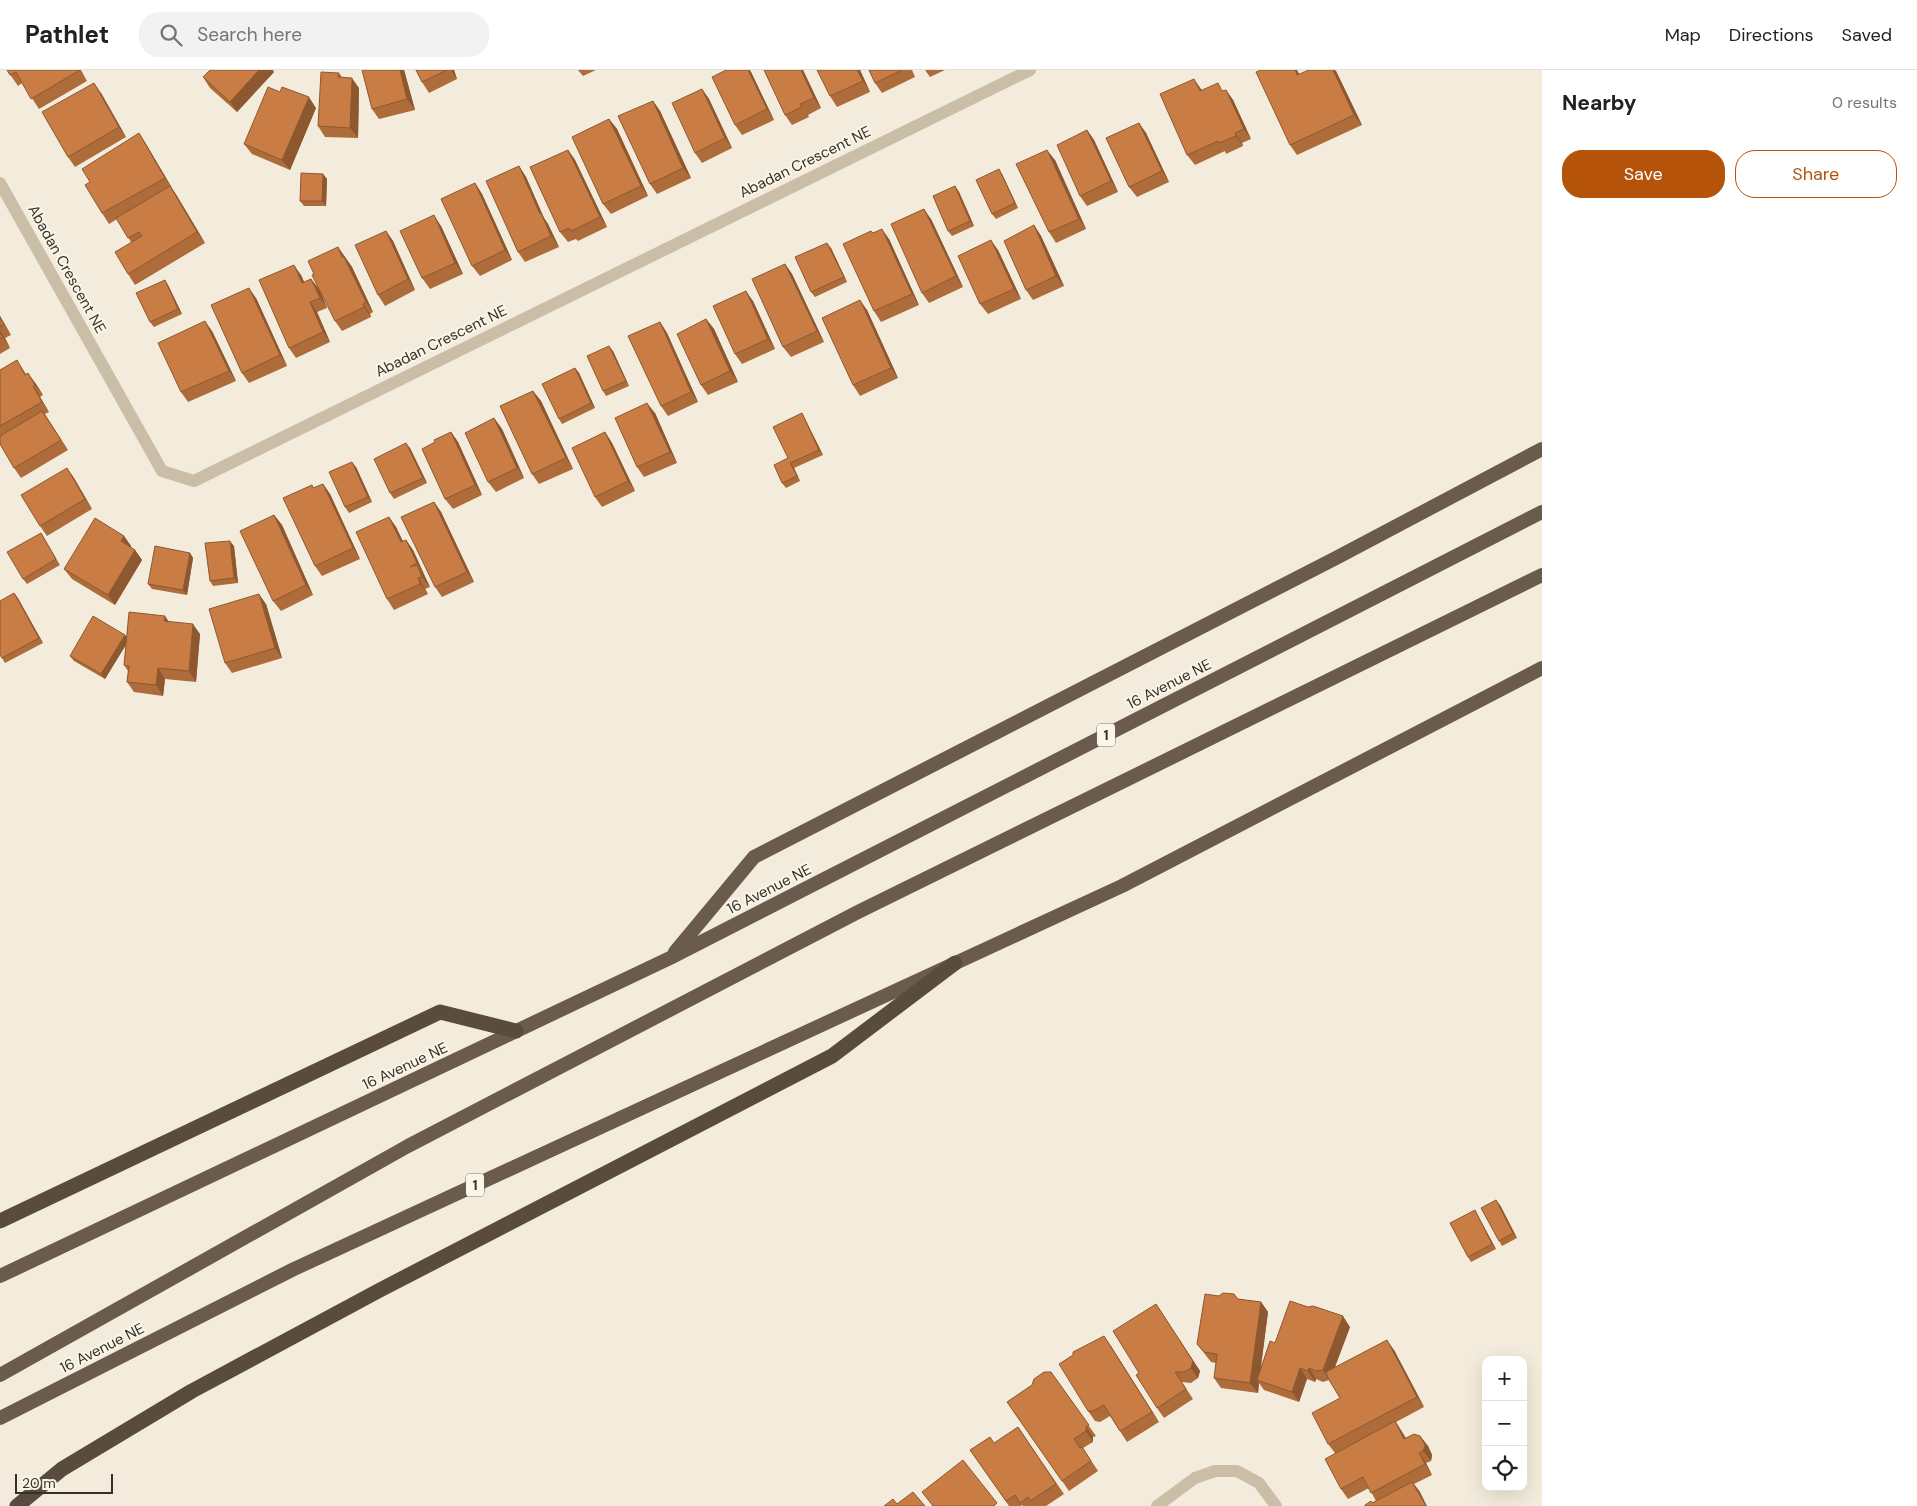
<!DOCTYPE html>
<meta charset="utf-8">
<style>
:root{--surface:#fff;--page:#f2f2f2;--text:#202124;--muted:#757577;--line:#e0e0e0;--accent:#b45309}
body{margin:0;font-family:"DM Sans",sans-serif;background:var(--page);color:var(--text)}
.controls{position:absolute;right:15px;bottom:15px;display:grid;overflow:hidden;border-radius:10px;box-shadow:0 5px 20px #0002}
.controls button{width:45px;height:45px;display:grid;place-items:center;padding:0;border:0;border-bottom:1px solid var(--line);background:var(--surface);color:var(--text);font:25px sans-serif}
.scale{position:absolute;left:15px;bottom:12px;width:98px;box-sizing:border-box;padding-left:5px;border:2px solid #383028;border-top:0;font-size:14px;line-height:18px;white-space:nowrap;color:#383028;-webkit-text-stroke:4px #faf5e9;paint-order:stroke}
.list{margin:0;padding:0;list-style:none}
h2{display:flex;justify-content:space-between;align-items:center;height:65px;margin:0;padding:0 20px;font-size:21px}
h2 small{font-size:16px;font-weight:400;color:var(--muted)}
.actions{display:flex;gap:10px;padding:15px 20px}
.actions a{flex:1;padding:11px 0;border:1px solid var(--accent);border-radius:20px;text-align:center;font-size:18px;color:var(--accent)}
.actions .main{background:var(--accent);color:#fff}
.icon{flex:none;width:28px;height:28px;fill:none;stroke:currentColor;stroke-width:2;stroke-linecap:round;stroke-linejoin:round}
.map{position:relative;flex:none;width:1542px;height:1436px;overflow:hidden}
header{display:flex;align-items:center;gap:30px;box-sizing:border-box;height:70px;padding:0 25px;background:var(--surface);border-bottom:1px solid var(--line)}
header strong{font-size:24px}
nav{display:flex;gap:28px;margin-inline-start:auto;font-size:18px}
.search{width:350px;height:45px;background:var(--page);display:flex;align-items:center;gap:12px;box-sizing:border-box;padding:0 18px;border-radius:20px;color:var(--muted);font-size:19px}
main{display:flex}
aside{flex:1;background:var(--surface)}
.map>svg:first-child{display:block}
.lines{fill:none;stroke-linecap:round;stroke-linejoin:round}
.minor{stroke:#cbbea7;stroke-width:12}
.trunk{stroke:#6a5b4c;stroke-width:14}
.motorway{stroke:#594c3f;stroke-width:15}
.wall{fill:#ad6c3a}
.shaded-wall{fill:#8d5830}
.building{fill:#c97d44;stroke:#8d5830}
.labels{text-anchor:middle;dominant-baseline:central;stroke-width:4;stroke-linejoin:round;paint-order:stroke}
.shield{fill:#faf5e9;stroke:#726b62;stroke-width:1}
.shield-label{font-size:14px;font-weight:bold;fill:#383028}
.street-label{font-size:15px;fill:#383028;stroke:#faf5e9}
</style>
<header>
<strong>Pathlet</strong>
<div class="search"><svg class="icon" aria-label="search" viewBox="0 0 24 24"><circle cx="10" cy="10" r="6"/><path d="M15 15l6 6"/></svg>Search here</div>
<nav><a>Map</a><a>Directions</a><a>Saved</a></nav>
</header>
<main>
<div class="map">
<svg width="1542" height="1436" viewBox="0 0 1542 1436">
<rect width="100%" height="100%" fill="#f3ecdc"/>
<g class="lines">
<path class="minor" d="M0 113 162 401 194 411 1030 0
M1157 1436 1195 1408 1215 1401H1237L1259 1413 1276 1436"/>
<path class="trunk" d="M675 882 754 787 1336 488 1542 379
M0 1206 670 888 1542 442
M0 1305 408 1076 858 842 1542 505
M0 1348 294 1199 1122 816 1542 598"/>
<path class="motorway" d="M0 1151 440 942 516 961
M17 1436 62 1399 192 1321 380 1220 832 986 955 893"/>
</g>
<path class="wall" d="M7 0H81L87 11 39 39 22 13 18 16Z
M404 0 415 40 379 49 372 39Z
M416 0H454L457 9 429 23 422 12Z
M578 0H596L583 6Z
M803 0 821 38 808 45 809 47 792 55 785 45Z
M817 0H860L870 22 837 37 830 26Z
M869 0H912L915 7 882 23 875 13Z
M925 0H945L930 7Z
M1297 0 1299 4 1336 1 1362 55 1297 85 1290 75Z
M274 2 237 42 210 18 203 7Z
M751 2 774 50 742 65 735 55Z
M339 3 342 7 359 18 358 68 325 67 318 56Z
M702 19 709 29 732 78 702 93 695 83Z
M1201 19 1202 20 1223 21 1226 20 1233 30 1251 69 1242 73 1243 76 1226 84 1225 81 1195 95 1187 85Z
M280 22 316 38 290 100 252 84 244 74Z
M101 23 126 67 75 97 68 87Z
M653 31 660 41 691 108 657 124 650 114Z
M609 49 617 59 648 126 611 144 603 134Z
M1139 53 1146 63 1169 112 1137 127 1129 117Z
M1087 60 1094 70 1118 122 1087 136 1080 126Z
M139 63 146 74 172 118 177 126 205 173 135 215 128 204 131 172 117 149 109 154 102 143 90 112Z
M568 80 575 90 607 157 578 171 576 169 568 172 560 162Z
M1055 90 1086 159 1056 173 1049 162Z
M519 96 526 107 544 148 548 154 559 177 525 192 518 182Z
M323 104 327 109 326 136H304L300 131Z
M1002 104 1018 138 996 149 992 144Z
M475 113 482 124 512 190 480 206 472 196Z
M955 116 959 122 974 156 952 166 948 161Z
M931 149 963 217 929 233 922 223Z
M1034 155 1041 166 1064 216 1033 230 1026 220Z
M441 156 463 204 430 219 422 208Z
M386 161 393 171 415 220 385 236 378 225Z
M873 163 889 169 919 235 881 252 874 241Z
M338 177 352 197 373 242 370 244 371 247 342 261 335 251 314 204Z
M831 178 847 212 815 227 811 222Z
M998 180 1021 229 988 244 980 234Z
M785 194 792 204 824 272 791 287 783 277Z
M301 205 304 212 311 209 319 219 327 238 317 242 330 272 296 288 289 278Z
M168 215 182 244 154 257 150 252Z
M256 228 287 296 249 313 242 303Z
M753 231 775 279 742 294 735 284Z
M867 240 898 308 860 326 853 315Z
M0 246 11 265 5 268 10 278 0 284Z
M706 249 714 259 738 312 708 325 701 315Z
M660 252 667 263 698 332 668 346 661 336Z
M212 261 236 311 188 332 181 322Z
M613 281 629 316 606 326 603 321Z
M17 290 26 304 36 314 43 325 40 327 49 342 45 344 68 380 21 408 14 398 0 374V300Z
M575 298 579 303 595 338 562 354 559 349Z
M533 321 541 331 573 399 539 414 532 404Z
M655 343 677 393 644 407 637 397Z
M802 343 823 385 794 398 800 411 786 418 782 413Z
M494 348 502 359 524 408 496 422 488 412Z
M451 362 458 372 482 425 453 439 445 429 435 372Z
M605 362 612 373 635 421 602 437 595 427Z
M410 378 427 413 394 429 390 423Z
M356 397 372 432 349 443 345 437Z
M67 398 74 408 92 439 47 466 40 456Z
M323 414 330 424 360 489 322 506 315 496 314 418Z
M434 432 441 442 474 512 442 527 435 517Z
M274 445 282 455 313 525 281 541 273 531Z
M389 447 396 457 403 471 406 470 413 480 430 517 425 519 428 524 394 540 387 529Z
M41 463 60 495 27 514 23 509Z
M124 466 131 476V477L135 480 142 490 115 535 72 509 64 499Z
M234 476 238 513 213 516 210 511Z
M190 483 193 488 187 525 152 519 148 514Z
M14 523 43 573 5 593 2 588Z
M266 534 282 588 232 603 225 593Z
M169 551 200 564 196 612 165 609 163 626 134 622 127 612 128 601 124 595 126 574 105 609 74 591 70 586 125 565 126 567Z
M1500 1135 1517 1168 1502 1176 1499 1171Z
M1475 1140 1478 1146 1496 1179 1471 1192 1468 1187Z
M1238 1229 1261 1232 1268 1242 1261 1297 1275 1273 1350 1257 1335 1297 1394 1280 1424 1337 1396 1352 1406 1368 1420 1366 1428 1376 1432 1385 1431 1391 1426 1393 1432 1405 1414 1414 1420 1422 1372 1433 1376 1431 1369 1418 1348 1429 1341 1419 1335 1383 1328 1374 1340 1328 1329 1310 1323 1312 1316 1309 1315 1312 1307 1309 1299 1332 1264 1320 1259 1313 1258 1323 1221 1318 1214 1308 1216 1293 1211 1292 1197 1274Z
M1156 1234 1200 1301 1198 1308 1191 1313 1182 1312 1193 1329 1164 1348 1157 1338Z
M1104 1266 1159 1352 1127 1372 1110 1346 1100 1352 1095 1351 1088 1341Z
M1051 1302 1096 1366 1093 1367V1372L1083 1378 1098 1401 1069 1421 1007 1332Z
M1018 1357 1064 1424 1046 1436H1023L1022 1435 1021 1436H1009L970 1380 995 1373Z"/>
<path class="shaded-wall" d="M259 0H273L274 2 237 42 230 32Z
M400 0H404L415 40 407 29Z
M451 0H454L457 9Z
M748 0H750L751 2 774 50 767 39Z
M801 0H803L821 38 814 28Z
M857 0H860L870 22 863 11Z
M1295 0H1297L1305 16 1297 5Z
M1333 0H1335L1336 1 1362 55 1354 45Z
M352 8 359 18 358 68 350 58Z
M1194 9 1201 19 1207 32 1200 21Z
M94 13 101 23 126 67 119 57Z
M702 19 709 29 732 78 725 68Z
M1226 20 1233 30 1251 69 1244 59Z
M309 27 316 38 290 100 282 90Z
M653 31 660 41 691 108 683 98Z
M609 49 617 59 648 126 641 116Z
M1139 53 1146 63 1169 112 1162 101Z
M1087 60 1094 70 1118 122 1111 111Z
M139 63 146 74 172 118 165 108Z
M1235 63 1242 73 1243 76 1236 66Z
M568 80 575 90 607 157 600 147Z
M1047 80 1055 90 1086 159 1079 149Z
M519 96 526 107 544 148 548 154 559 177 551 166 540 144Z
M999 99 1002 104 1018 138 1015 133Z
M323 104 327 109 326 136 322 131Z
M475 113 482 124 512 190 505 180Z
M170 116 177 126 205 173 197 162Z
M955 116 959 122 974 156 970 151Z
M924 139 931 149 963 217 956 206Z
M434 145 441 156 463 204 455 193Z
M1034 155 1041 166 1064 216 1056 206Z
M882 159 889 169 919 235 912 224Z
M386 161 393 171 415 220 408 209Z
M991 170 998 180 1021 229 1014 219Z
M827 173 831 178 847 212 844 207Z
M338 177 352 197 373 242 366 232Z
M785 194 792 204 824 272 817 261Z
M294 195 301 205 309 223 302 213Z
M311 209 319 219 327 238 320 228Z
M165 210 168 215 182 244 178 239Z
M249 218 256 228 287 296 280 285Z
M746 221 753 231 775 279 768 269Z
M860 230 867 240 898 308 891 298Z
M310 232 317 242 330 272 323 262Z
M363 234 370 244 371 247 364 237Z
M0 246 11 265 0 248Z
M706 249 714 259 738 312 730 301Z
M205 251 212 261 236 311 229 301Z
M660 252 667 263 698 332 691 322Z
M0 261 5 268 10 278 3 267Z
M609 276 613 281 629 316 626 311Z
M575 298 579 303 595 338 591 333Z
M28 303 36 314 43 325 35 315Z
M33 316 40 327 49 342 42 332Z
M533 321 541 331 573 399 566 388Z
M647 333 655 343 677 393 670 382Z
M802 343 823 385 819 380Z
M494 348 502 359 524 408 517 398Z
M451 362 458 372 482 425 475 415Z
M605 362 612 373 635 421 628 411Z
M406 373 410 378 427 413 423 408Z
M352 392 356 397 372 432 368 427Z
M790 393 794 398 800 411 797 406Z
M67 398 74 408 92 439 85 429Z
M323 414 330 424 360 489 353 478Z
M434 432 441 442 474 512 467 502Z
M274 445 282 455 313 525 306 515Z
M389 447 396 457 408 483 401 472Z
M124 466 131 476 128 482 121 471Z
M406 470 413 480 424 504 417 493Z
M230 471 234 476 238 513 234 508Z
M135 480 142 490 115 535 108 525Z
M190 483 193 488 187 525 183 520Z
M417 495 424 505 430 517 422 507Z
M418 508 425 519 428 524 420 514Z
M14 523 18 528 43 573 39 568Z
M259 524 266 534 282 588 275 578Z
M165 546 172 556 164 551Z
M193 554 200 564 196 612 189 601Z
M125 565 129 570 105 609 101 604Z
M158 598 165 609 163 626 156 615Z
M1496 1130 1500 1135 1517 1168 1513 1163Z
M1475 1140 1478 1146 1496 1179 1492 1174Z
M1261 1232 1268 1242 1259 1310H1257L1259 1313 1258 1323 1250 1313Z
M1156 1234 1200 1301 1198 1308 1191 1298Z
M1343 1246 1350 1257 1330 1310 1323 1300Z
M1104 1266 1111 1276 1159 1352 1152 1342Z
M1387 1270 1394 1280 1424 1337 1417 1327Z
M1300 1298 1307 1309 1299 1332 1292 1322Z
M1309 1298 1316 1309 1315 1312 1308 1301Z
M1395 1351 1402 1362 1411 1380 1404 1369Z
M1086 1357 1093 1367V1372L1086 1361Z
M1420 1366 1428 1376 1432 1385 1431 1391 1423 1381Z
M1419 1383 1426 1393 1432 1405 1425 1394Z
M1412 1412 1420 1422 1427 1436H1426Z"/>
<path class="building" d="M7 0H80L31 29 16 2 10 5Z
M210 0H259L230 32 203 7Z
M362 0H400L407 29 372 39Z
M416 0H447L422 12Z
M726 0H748L767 39 735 55 712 7Z
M764 0H801L814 28 800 34 802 37 785 45Z
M817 0H857L863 11 830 26Z
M869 0H902L875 13Z
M1261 0H1295L1297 5 1309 0H1333L1354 45 1290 75 1256 2Z
M321 2 339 3 338 7 352 8 350 58 318 56Z
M1194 9 1200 21 1218 13 1222 21 1226 20 1244 59 1235 63 1236 66 1219 73 1218 71 1187 85 1160 24Z
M94 13 119 57 68 87 42 42Z
M268 17 280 22 282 17 309 27 282 90 244 74Z
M702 19 725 68 695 83 672 33Z
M653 31 683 98 650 114 618 46Z
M609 49 641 116 603 134 572 67Z
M1139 53 1162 101 1129 117 1106 68Z
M1087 60 1111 111 1080 126 1057 75Z
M139 63 165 108 102 143 85 115 90 112 82 99Z
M568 80 600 147 571 161 569 158 560 162 530 97Z
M1047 80 1079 149 1049 162 1016 94Z
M519 96 540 144 541 143 551 166 518 182 486 111Z
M999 99 1015 133 992 144 976 110Z
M301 103 323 104 322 131H300Z
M475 113 505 180 472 196 441 129Z
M170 116 197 162 128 204 115 182 142 166 139 162 128 168 116 148Z
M955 116 970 151 948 161 933 126Z
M924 139 956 206 922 223 891 154Z
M434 145 455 193 422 208 400 161Z
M1034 155 1056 206 1026 220 1004 171Z
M882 159 912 224 874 241 843 174 871 161 873 163Z
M386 161 408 209 378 225 355 175Z
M991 170 1014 219 980 234 958 186Z
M827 173 844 207 811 222 795 187Z
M338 177 342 187H344L366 232 363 234 364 237 335 251 312 205 314 204 308 191Z
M785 194 817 261 783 277 752 209Z
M294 195 302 213 311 209 320 228 310 232 323 262 289 278 259 210Z
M165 210 178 239 150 252 136 223Z
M249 218 280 285 242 303 211 235Z
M746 221 768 269 735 284 713 236Z
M860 230 891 298 853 315 822 248Z
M0 248 4 254 0 257Z
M706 249 730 301 701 315 677 264Z
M205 251 229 301 181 322 158 273Z
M660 252 691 322 661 336 628 266Z
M0 262 3 267 0 269Z
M609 276 626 311 603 321 587 286Z
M17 290 25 305 28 303 35 315 33 316 42 332 0 356V300Z
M575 298 591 333 559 349 542 314Z
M533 321 566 388 532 404 500 336Z
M647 333 670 382 637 397 615 348Z
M42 341 61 370 14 398 0 374V366Z
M802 343 819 380 790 393 797 406 782 413 774 395 788 388 773 357Z
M494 348 517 398 488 412 465 363Z
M451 362 475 415 445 429 422 379 435 372 434 370Z
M605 362 628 411 595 427 572 378Z
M406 373 423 408 390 423 374 389Z
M352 392 368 427 345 437 329 402Z
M67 398 85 429 40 456 21 425Z
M323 414 353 478 315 496 283 428 312 415 313 418Z
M434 432 467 502 435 517 401 447Z
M274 445 306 515 273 531 240 461Z
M389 447 401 472 406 470 417 493 410 497 417 495 422 507 418 508 420 514 387 529 356 462Z
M95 448 124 466 121 471 135 480 108 525 64 499Z
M41 463 56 489 23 509 7 482Z
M230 471 234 508 210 511 205 473Z
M155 476 190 483 183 520 148 514Z
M14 523 39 568 2 588 0 585V531Z
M259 524 275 578 225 593 209 539Z
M129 542 165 546 164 551 193 554 189 601 158 598 156 615 127 612 129 596 124 595Z
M93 546 125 565 101 604 70 586Z
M1496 1130 1513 1163 1499 1171 1481 1138Z
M1475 1140 1492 1174 1468 1187 1450 1153Z
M1223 1223 1234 1224 1238 1229 1261 1232 1250 1313 1214 1308 1217 1284 1204 1282 1197 1274 1205 1224 1219 1226Z
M1290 1231 1308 1237 1313 1236 1343 1246 1323 1300 1316 1301 1309 1298 1308 1301 1300 1298 1292 1322 1257 1310 1270 1271 1275 1273Z
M1156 1234 1193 1291 1191 1298 1184 1302H1175L1186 1319 1157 1338 1136 1305 1139 1303 1113 1261Z
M1104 1266 1152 1342 1120 1361 1104 1335 1093 1341H1088L1059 1294 1073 1285V1282Z
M1387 1270 1417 1327 1328 1374 1312 1343 1340 1328 1328 1308 1326 1302Z
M1044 1302H1051L1089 1355 1086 1357V1361L1074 1369 1080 1378 1082 1377 1091 1391 1062 1411 1007 1332 1032 1315 1034 1309Z
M1395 1351 1404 1369 1414 1364 1420 1366 1425 1375 1423 1381 1419 1383 1425 1394 1371 1423 1363 1407 1341 1419 1325 1389Z
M1018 1357 1056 1414 1030 1431 1028 1427 1020 1433 1015 1425 1006 1431 970 1380 990 1367 994 1373Z
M963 1390 997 1433 994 1436H933L922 1422Z
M1412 1412 1426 1436H1365V1435L1371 1431 1372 1433Z
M913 1422 925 1436H884L893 1429 897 1434Z"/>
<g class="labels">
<g class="shield">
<rect x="1097" y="653.5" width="18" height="23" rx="4"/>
<rect x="466" y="1103.5" width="18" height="23" rx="4"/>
</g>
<g class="shield-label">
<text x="1106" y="665">1</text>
<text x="475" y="1115">1</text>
</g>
<g class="street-label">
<text transform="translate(805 92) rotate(-26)">Abadan Crescent NE</text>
<text transform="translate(67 199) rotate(61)">Abadan Crescent NE</text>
<text transform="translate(441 271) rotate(-26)">Abadan Crescent NE</text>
<text transform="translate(1169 614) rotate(-27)">16 Avenue NE</text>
<text transform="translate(769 819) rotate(-27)">16 Avenue NE</text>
<text transform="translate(405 996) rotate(-25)">16 Avenue NE</text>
<text transform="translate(102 1278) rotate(-27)">16 Avenue NE</text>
</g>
</g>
</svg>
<div class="controls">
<button>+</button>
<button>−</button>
<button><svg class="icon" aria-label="locate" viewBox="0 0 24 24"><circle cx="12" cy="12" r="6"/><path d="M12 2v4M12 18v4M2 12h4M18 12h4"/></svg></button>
</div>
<div class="scale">20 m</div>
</div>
<aside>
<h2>Nearby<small>0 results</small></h2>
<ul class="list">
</ul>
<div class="actions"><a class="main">Save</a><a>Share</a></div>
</aside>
</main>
